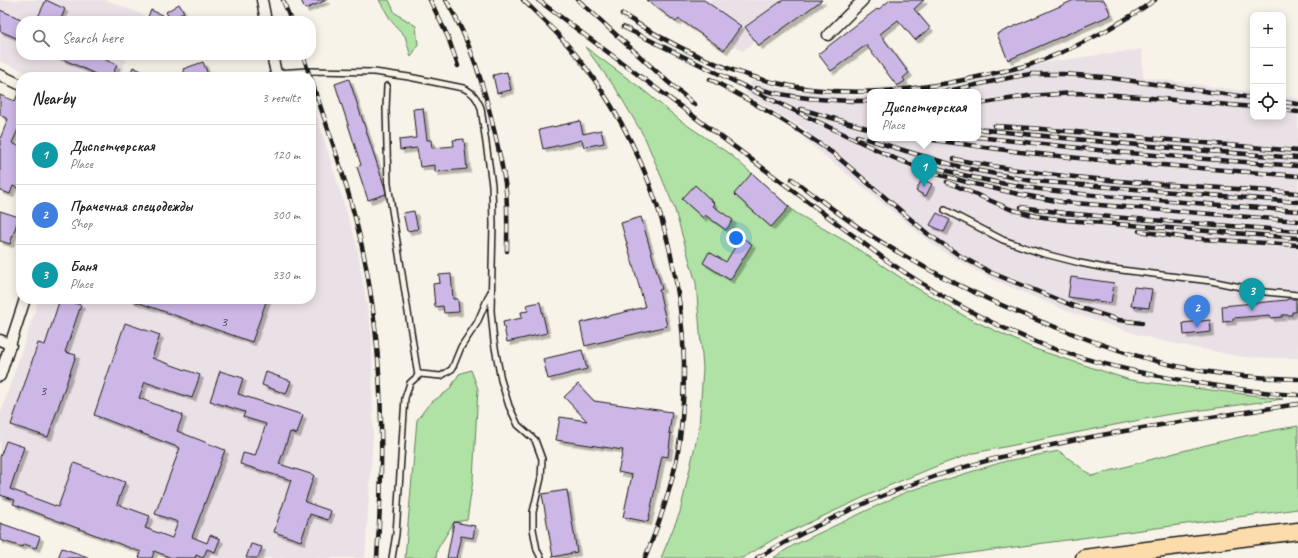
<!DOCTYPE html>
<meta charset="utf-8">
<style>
:root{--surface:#fff;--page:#f6f6f6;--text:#222;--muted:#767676;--line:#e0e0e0;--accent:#db2777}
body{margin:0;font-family:Caveat,sans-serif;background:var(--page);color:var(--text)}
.controls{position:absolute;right:12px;top:12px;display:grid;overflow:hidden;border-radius:8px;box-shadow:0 2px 10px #0003}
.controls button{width:36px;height:36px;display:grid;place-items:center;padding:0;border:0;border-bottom:1px solid var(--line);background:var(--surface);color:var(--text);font:20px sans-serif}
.you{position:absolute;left:736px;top:238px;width:14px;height:14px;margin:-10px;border:3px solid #fff;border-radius:50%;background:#1a73e8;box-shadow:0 0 0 6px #1a73e833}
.badge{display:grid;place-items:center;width:26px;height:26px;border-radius:50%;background:var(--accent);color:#fff;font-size:13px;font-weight:700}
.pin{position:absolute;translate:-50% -33px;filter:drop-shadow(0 1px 2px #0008)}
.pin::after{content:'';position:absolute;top:21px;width:14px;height:12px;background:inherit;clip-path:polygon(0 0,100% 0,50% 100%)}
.popup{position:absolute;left:867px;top:89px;width:114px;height:52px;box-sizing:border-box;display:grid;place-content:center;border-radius:8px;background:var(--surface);filter:drop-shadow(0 1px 3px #0005);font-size:13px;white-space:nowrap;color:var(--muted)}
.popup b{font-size:15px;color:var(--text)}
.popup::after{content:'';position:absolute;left:50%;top:100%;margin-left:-8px;border:8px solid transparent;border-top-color:var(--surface)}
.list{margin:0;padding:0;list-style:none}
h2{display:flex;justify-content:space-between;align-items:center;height:52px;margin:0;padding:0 16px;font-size:17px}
h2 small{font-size:13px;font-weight:400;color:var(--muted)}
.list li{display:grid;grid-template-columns:26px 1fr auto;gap:12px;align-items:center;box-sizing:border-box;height:60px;padding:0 16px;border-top:1px solid var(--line)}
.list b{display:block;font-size:15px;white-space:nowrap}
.list p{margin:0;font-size:13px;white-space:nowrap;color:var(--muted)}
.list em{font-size:13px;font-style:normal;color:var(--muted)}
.icon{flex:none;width:22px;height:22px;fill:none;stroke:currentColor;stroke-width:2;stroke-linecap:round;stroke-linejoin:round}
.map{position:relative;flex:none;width:1298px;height:558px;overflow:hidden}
.search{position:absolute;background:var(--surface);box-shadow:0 2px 10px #0003;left:16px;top:16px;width:300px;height:44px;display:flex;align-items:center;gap:10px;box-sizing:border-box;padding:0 14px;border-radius:16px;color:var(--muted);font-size:15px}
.panel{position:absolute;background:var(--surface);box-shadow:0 2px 10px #0003;left:16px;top:72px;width:300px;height:232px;border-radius:16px}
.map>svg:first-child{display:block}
.built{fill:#eae1e7}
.green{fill:#afe2a4;stroke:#667f60}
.building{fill:#cdb7e6;stroke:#1c1c1c;filter:url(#shadow)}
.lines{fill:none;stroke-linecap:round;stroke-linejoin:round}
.service-casing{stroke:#1c1c1c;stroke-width:8}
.minor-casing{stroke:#1c1c1c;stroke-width:13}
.primary-casing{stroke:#1c1c1c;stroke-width:19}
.service{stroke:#f7f3e8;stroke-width:5}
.minor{stroke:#f7f3e8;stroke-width:10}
.primary{stroke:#fddcac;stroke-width:16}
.rail-casing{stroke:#1c1c1c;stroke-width:4.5}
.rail{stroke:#f7f3e8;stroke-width:3;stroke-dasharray:9;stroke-linecap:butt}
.labels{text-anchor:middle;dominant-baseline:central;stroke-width:3.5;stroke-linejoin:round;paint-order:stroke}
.number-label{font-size:14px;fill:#48434e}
</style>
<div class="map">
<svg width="1298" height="558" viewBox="0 0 1298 558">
<defs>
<filter id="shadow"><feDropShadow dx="3.5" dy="3.5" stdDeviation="0" flood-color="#0004"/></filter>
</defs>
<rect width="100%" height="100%" fill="#f7f3e8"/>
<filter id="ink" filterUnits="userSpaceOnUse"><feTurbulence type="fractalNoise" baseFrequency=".025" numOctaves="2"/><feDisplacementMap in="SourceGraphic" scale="8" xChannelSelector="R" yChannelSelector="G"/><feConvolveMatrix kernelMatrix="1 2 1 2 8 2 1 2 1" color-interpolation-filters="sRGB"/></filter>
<g filter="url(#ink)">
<path class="built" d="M0 0H106L144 15 142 21H21V55H128L120 77H38L0 61Z
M665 0H807L743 51Z
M1142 49 1143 77 1253 92V117H1283V96L1298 98V358H1271L1243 357 1166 342 1139 335 1067 311 994 280 957 260 936 247 803 138 808 131 745 93 752 80 771 86 801 92 837 95 870 96V138H978V92H923L956 86 1047 62Z
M311 97 357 246 372 336 373 436 365 558H180L0 498V415L39 299H311Z"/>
<path class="green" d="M379 0H389L395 13 416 26 418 45 411 57 405 36 392 22Z
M585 47 642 89 681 121 731 155 796 213 847 242 915 287 968 318 1035 349 1130 380 1283 399 1165 415 974 453 937 466 886 487 774 539 743 558H661L680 512 699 428 703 368 696 283 674 207 645 138 616 89Z
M471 370 478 389 473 480 467 520 454 522 437 550 436 558H405L417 420 429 404 449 390 459 374Z
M1298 426V509L933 558H773L794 545 906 492 1006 461 1059 451 1092 476C1160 457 1228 437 1298 426Z"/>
<path class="building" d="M46 0 65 9 60 21H36Z
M301 0H327L305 9Z
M647 0H704L741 26 724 50 679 19 676 22Z
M783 0H822L759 46 745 27Z
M890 0H924L914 9 930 28 915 40 898 20 880 34 909 73 903 78 905 81 897 86 866 45 831 71 818 54 877 9 878 10Z
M1074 0H1104L1111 15 1008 60 997 34Z
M179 4 184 12 171 21 166 12Z
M0 10 21 19V40L0 31Z
M151 10 162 15 160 21H146Z
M54 55H95L117 65 111 77H102Z
M203 62 209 77H186L183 69Z
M133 67 154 77H129Z
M507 72 511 90 497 93 493 75Z
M349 79 385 188 386 194 368 200 357 167 361 165 335 84Z
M19 91H21V123L12 143 21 147V189L13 186 10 194 0 190V139L8 119 0 115V95L15 101Z
M423 108 427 140H431L432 148 454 146 453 140 464 139 467 169 435 172V165L420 167 417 148 400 150 399 140 416 138 413 109Z
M580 121 583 134 601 130 604 143 584 147 582 140 543 149 539 130Z
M752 173 789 207 771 227 734 194Z
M922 179 932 184 926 196 916 191Z
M695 185 715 204 713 206 733 220 726 230 705 215 703 218 682 199Z
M0 211 19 217 10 244 0 241Z
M414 211 418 229 407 231 403 213Z
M937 213 950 220 944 232 930 225Z
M641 217 662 289 659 290 667 326 585 346 580 323 645 307 621 223Z
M741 237 752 244 730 280 703 263 709 252 726 262Z
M451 274 453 299H458L459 312 444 313 443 306 435 307 433 284 440 283 439 275Z
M1071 277 1114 283 1111 303 1068 297Z
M1134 287 1152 289 1149 308 1131 306Z
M60 299 81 305 65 352 76 355 48 437 11 425 38 343 45 345Z
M131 299H267L252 342 131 300Z
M1287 299H1296V312H1292V315H1282V317L1271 318 1270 315 1233 318V321L1223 322 1222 306 1287 300Z
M540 302 547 333 507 342 503 322 522 318 521 312 528 311 526 305Z
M1210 320 1211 332 1184 335 1183 323Z
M125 323 160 335 152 358 200 375 192 398 145 382 139 398 183 415 177 431 225 450 192 537 207 543 210 535 220 539 215 552 207 549 203 558 196 555 195 558H172L154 551 152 558H139L141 552 13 504 15 500 0 495V457L6 441 24 447 10 489 58 507 74 463 125 482 117 504 150 516 145 528 172 538 178 522 155 514 180 448 94 415Z
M582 350 587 369 548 379 543 359Z
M220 371 243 378 238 394 303 415 297 434 290 432 279 464 314 475 305 502 331 511 328 520 310 514 301 541 274 532 291 480 240 464 243 453 255 456 266 424 243 417 245 412 210 401Z
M266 372 291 381 286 394 262 385Z
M578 384 594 401 672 412 669 433H671L668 457 662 456 648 522 623 517 632 475 618 472 623 450 556 440 560 417 587 421 564 397Z
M567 490 577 552 553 557 542 494Z
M454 522 475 526 473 538 461 536 456 558H447Z
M0 523 40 537 36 548 24 544 22 547 0 540Z
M251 544 262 547 258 558H246Z
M62 548 88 557 87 558H58Z"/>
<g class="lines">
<defs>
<path id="service" d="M272 77 276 73 308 71 374 72 409 77 463 88C473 92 477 98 481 108L492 185 493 224 491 311 494 342 501 380 509 406 518 425 535 440 542 459 541 478 533 512V529L537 550 541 558
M387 86 386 109 388 184 418 376
M945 210 1003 240 1041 253 1080 263 1105 268 1211 281 1265 292 1298 295
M392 558 396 534 405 398 410 383 420 374 441 376 452 369 461 347 477 323 490 293"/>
<path id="minor" d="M262 0 266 21
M828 35 863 0
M272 55 276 73
M0 75 21 85
M0 340 11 345
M0 376 25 299"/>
<path id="primary" d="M1084 558 1298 531"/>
</defs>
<use href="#service" class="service-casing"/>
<use href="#minor" class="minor-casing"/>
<use href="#primary" class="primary-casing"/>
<use href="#service" class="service"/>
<use href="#minor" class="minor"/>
<use href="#primary" class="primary"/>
<defs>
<path id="rail" d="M283 0 291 21
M430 0 448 37 458 66
M446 0C471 42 484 86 495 134 499 153 504 171 506 191 508 211 507 231 507 251
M523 0C542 18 560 35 576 55 646 143 681 250 684 362 684 395 683 429 676 462 669 495 658 527 645 558
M538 0 886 260C936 294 989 324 1046 346 1093 363 1143 374 1193 382 1228 388 1263 393 1298 395
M578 0 668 82 695 105
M622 14C669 44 718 69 772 82 841 99 913 92 982 76 998 72 1015 69 1032 64 1075 49 1117 26 1155 0
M623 27 756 92
M303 55 310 77
M311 79C331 138 352 196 364 256 384 355 384 458 377 558
M710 79C753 102 795 126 834 154L928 234 962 257 992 273 1071 305 1119 320 1142 323
M756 88C793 99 832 101 870 101
M751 90 894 158 930 172 970 183 1018 194 1062 202 1298 221
M943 92 1013 77 1031 74H1063L1104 77 1253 98
M1283 102 1298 104
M978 104 1028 96 1075 93 1117 95 1253 107
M801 109 870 129
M1283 110 1298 112
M994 126 1030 128 1298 151
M978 129C1084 141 1191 150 1298 158
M857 136 919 155 964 168 1033 181 1298 202
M978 137 1116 152 1298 166
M919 138 1020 152 1088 159 1298 176
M954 159C1067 182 1183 185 1298 193
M937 168C1004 188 1074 194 1144 199 1195 203 1247 207 1298 211
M792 179C818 198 845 219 873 237 935 276 1002 308 1071 333 1107 347 1143 359 1181 367 1219 375 1259 378 1298 379
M947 182 1010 209 1036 216 1065 220 1298 238
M1021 207 1064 213 1098 216 1298 231
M1139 231 1187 238 1298 245
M757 558C808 529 860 503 916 483 1038 439 1170 424 1298 404"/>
</defs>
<use href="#rail" class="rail-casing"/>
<use href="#rail" class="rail"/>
</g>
</g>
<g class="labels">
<g class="number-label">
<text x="224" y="321">3</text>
<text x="43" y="390">3</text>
</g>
</g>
</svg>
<div class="controls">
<button>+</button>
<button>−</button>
<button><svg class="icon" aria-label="locate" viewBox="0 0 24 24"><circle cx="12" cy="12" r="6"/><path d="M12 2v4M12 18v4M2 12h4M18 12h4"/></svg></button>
</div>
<div class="you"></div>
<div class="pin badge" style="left:924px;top:187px;background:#0f9aa8">1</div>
<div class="popup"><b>Диспетчерская</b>Place</div>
<div class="pin badge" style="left:1197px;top:328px;background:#3f7fe0">2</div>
<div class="pin badge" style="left:1252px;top:311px;background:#0f9aa8">3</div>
<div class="search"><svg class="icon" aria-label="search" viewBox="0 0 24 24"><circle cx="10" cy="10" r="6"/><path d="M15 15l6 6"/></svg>Search here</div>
<section class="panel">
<h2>Nearby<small>3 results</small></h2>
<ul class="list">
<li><span class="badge" style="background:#0f9aa8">1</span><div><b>Диспетчерская</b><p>Place</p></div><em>120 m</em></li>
<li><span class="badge" style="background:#3f7fe0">2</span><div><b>Прачечная спецодежды</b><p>Shop</p></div><em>300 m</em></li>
<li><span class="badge" style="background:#0f9aa8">3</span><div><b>Баня</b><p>Place</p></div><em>330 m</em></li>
</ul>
</section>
</div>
